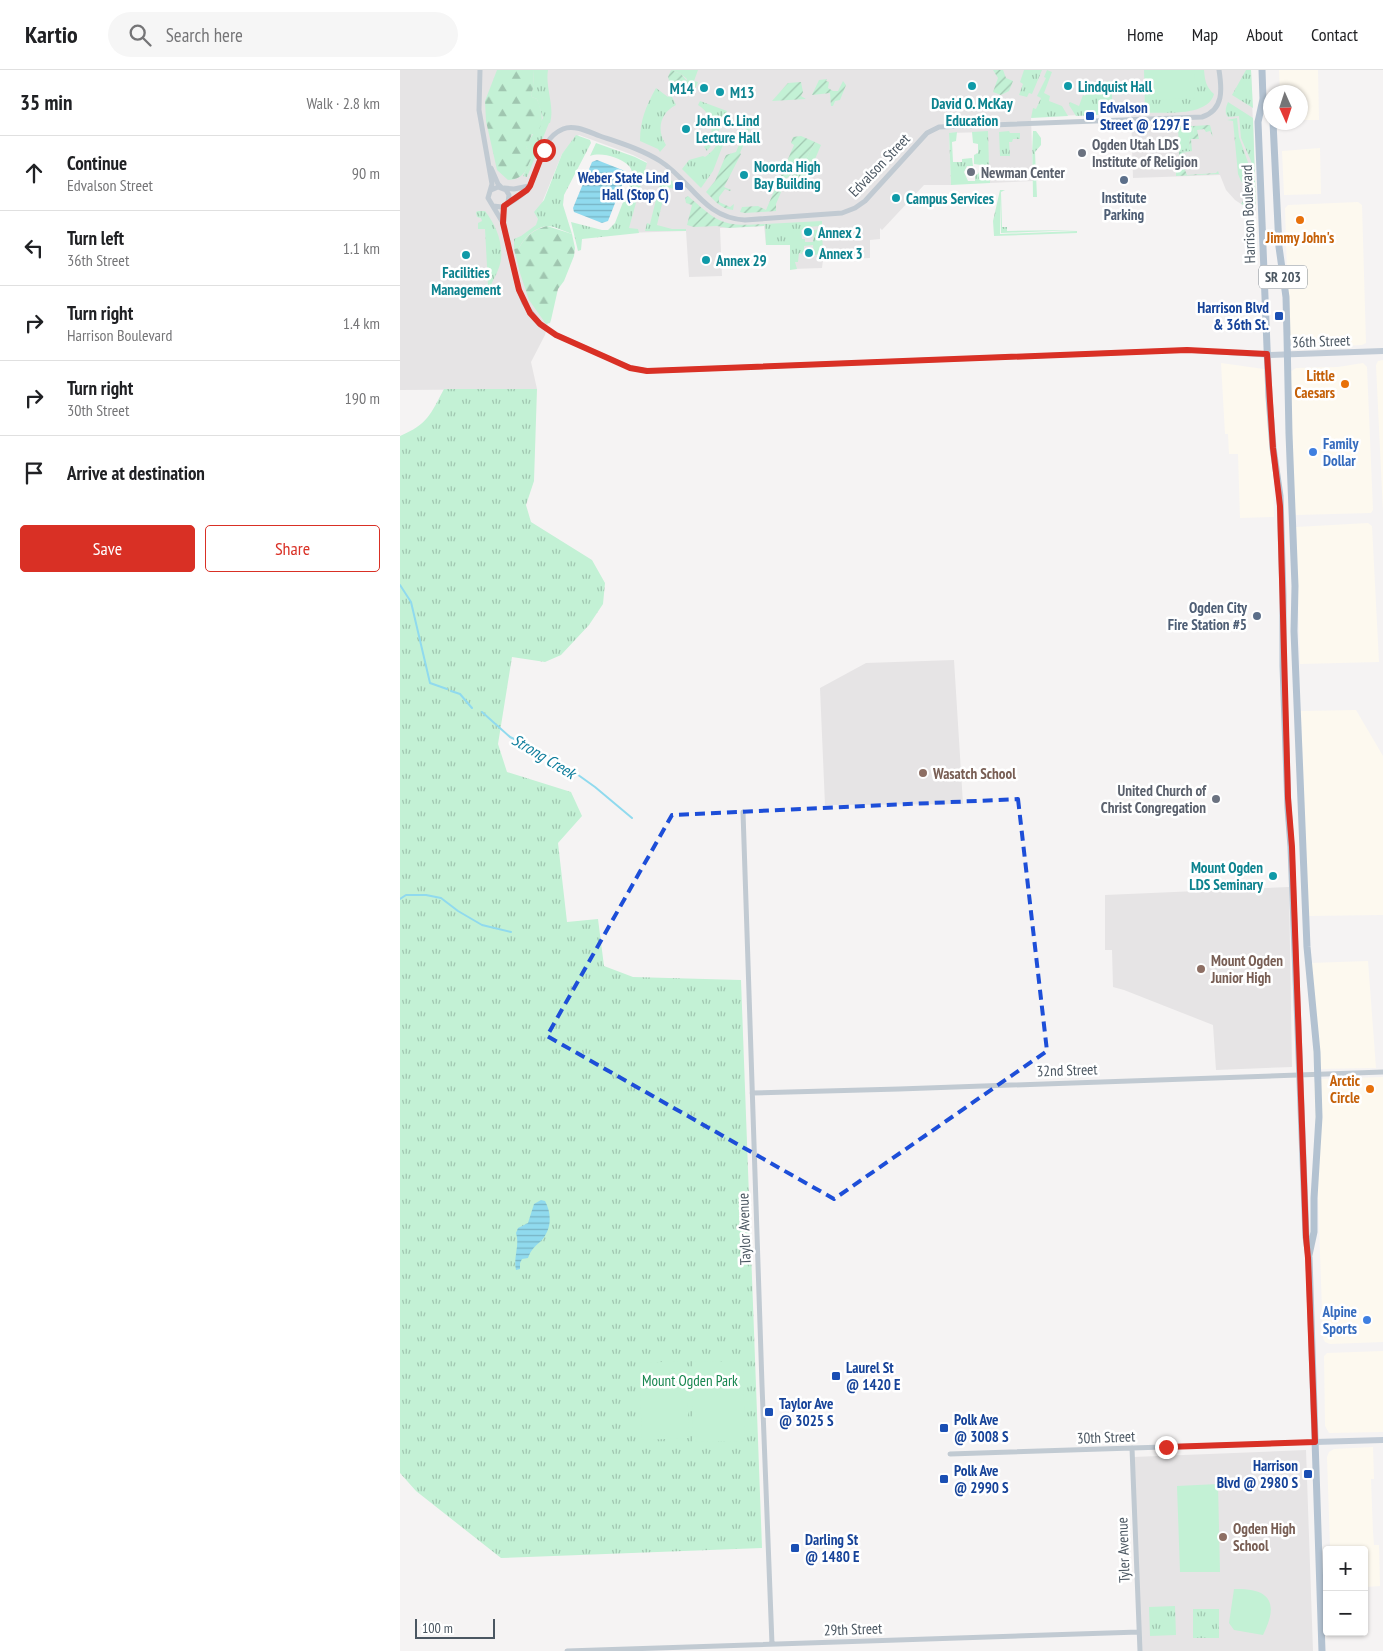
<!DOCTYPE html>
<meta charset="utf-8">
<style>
:root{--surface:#fff;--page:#f6f6f6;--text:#202124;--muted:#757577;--line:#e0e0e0;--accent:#d93025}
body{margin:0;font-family:"PT Sans Narrow",sans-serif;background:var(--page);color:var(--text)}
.controls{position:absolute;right:15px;bottom:15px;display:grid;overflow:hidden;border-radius:5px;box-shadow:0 1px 4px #0004}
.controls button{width:45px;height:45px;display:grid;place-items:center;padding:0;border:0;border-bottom:1px solid var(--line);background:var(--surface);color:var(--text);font:25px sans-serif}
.compass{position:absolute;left:863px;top:15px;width:45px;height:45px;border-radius:50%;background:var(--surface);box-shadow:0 1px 4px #0004;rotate:177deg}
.scale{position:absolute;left:15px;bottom:12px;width:80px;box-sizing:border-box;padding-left:5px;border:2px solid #4a5661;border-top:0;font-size:14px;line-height:18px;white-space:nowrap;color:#4a5661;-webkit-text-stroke:4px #fff;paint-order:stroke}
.stop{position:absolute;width:15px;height:15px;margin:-11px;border:4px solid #d93025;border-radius:50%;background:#fff}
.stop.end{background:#d93025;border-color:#fff;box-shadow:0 1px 5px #0008}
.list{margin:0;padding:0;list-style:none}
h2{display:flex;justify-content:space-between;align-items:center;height:65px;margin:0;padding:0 20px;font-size:21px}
h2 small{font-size:16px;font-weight:400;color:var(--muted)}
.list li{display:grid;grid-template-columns:32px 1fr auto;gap:15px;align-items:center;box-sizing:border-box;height:75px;padding:0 20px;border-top:1px solid var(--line)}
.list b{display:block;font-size:19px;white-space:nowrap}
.list p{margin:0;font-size:16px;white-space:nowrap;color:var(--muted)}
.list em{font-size:16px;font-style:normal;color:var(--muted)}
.actions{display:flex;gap:10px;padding:15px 20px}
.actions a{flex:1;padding:11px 0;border:1px solid var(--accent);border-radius:5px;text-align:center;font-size:18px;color:var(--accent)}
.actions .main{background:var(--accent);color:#fff}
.icon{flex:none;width:28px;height:28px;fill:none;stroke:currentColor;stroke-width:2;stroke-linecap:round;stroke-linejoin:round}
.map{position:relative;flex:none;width:983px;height:1581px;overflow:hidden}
header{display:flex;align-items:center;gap:30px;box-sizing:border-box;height:70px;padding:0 25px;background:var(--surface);border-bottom:1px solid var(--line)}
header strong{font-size:24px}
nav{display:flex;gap:28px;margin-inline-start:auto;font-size:18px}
.search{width:350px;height:45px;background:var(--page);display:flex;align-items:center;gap:12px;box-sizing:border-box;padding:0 18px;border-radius:28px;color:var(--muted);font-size:19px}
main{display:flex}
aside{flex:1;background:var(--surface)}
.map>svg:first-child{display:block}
.commercial{fill:#fdf9ef}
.education{fill:#e6e4e5}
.grass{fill:url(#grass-tufts)}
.forest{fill:url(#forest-firs)}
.garden{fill:url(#garden-furrows)}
.pitch{fill:#c3f1d5}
.water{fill:url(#water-rules)}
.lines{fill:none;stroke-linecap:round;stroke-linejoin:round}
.stream{stroke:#90daee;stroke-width:2}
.tertiary{stroke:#c1cad2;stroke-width:5}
.secondary{stroke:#c1cbd6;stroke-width:6}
.primary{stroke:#b3c2d1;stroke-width:7}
.route{stroke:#d93025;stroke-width:6}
.marked{fill:none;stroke:#1d4ed8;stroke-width:4;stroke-dasharray:10 6;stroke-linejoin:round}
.culture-dot{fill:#0f9aa8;stroke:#fff;stroke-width:2}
.transit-dot{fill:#1a4fb4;stroke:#fff;stroke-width:2}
.worship-dot{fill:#6b7280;stroke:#fff;stroke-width:2}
.service-dot{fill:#5c6f8a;stroke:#fff;stroke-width:2}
.food-dot{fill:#e8710a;stroke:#fff;stroke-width:2}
.shop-dot{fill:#3f7fe0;stroke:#fff;stroke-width:2}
.education-dot{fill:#8d6e63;stroke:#fff;stroke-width:2}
.labels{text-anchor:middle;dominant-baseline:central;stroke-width:5;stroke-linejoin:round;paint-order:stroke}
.shield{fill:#fff;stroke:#808990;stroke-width:1}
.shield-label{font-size:14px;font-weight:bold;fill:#4a5661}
.culture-label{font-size:15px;font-weight:bold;fill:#0d838f;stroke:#fff;text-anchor:start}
.transit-label{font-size:15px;font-weight:bold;fill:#164399;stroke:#fff;text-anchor:start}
.worship-label{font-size:15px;font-weight:bold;fill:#5b616d;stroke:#fff;text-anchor:start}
.street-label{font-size:15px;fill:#4a5661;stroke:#fff}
.service-label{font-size:15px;font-weight:bold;fill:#4e5e75;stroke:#fff}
.food-label{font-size:15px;font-weight:bold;fill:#c56008;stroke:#fff;text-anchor:end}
.shop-label{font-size:15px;font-weight:bold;fill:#366cbe;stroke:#fff;text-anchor:start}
.education-label{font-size:15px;font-weight:bold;fill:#785e54;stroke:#fff;text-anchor:start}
.park-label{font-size:15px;fill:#17864f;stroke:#fff}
.water-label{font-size:16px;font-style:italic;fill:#0c7c9b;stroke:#fff}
</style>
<header>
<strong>Kartio</strong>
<div class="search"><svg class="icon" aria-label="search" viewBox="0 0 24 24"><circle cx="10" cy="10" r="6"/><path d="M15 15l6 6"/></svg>Search here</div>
<nav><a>Home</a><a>Map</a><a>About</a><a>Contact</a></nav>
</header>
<main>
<aside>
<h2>35 min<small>Walk · 2.8 km</small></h2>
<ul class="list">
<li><svg class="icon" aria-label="ahead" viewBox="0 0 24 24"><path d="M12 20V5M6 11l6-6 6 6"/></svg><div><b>Continue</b><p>Edvalson Street</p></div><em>90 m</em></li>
<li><svg class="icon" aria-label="left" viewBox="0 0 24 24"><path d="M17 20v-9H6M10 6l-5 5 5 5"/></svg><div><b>Turn left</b><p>36th Street</p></div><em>1.1 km</em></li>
<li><svg class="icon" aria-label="right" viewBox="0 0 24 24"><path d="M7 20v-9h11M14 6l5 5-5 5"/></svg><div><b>Turn right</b><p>Harrison Boulevard</p></div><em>1.4 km</em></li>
<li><svg class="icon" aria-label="right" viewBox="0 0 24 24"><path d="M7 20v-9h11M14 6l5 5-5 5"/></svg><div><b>Turn right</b><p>30th Street</p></div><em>190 m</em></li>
<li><svg class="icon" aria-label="arrive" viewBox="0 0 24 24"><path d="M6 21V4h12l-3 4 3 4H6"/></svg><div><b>Arrive at destination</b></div></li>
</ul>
<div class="actions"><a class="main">Save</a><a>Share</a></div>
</aside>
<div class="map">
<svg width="983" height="1581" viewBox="0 0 983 1581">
<defs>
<pattern id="grass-tufts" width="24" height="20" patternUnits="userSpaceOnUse" patternTransform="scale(1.25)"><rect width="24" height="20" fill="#c3f1d5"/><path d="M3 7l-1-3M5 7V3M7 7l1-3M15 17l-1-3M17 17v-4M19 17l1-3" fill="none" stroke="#a0c6b0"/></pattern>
<pattern id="forest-firs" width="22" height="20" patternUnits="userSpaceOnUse" patternTransform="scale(1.25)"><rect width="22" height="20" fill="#c3f1d5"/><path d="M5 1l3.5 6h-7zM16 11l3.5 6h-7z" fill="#a0c6b0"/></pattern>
<pattern id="garden-furrows" width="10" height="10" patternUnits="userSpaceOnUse" patternTransform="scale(1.25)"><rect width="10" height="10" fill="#c3f1d5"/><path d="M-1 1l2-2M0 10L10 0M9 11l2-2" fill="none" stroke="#a0c6b0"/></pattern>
<pattern id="water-rules" width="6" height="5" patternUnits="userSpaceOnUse" patternTransform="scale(1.25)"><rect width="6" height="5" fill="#90daee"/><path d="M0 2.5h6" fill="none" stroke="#78b4c4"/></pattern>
</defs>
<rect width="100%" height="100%" fill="#f5f3f3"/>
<path class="commercial" d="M879 0H918L919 50H901V22H880Z
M920 78 921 124 884 125 882 81Z
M958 132 962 135 966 273 962 275 902 278 894 276 891 273 889 268 885 138 888 135Z
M983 290V442L976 295 978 291Z
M821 293 864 299 867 303 872 364 874 447 840 448 838 384H829L828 364H825Z
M963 293 967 297 973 440 971 443 896 445 895 442 890 302 896 298 938 297Z
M968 453 972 456 979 592 900 594 896 457Z
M956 640 983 686V845L908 846 901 641Z
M968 891 976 998 918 999 915 998 914 996 910 893Z
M983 1007V1272L930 1274 925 1272 923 1268 914 1013 917 1009Z
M983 1281V1362L929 1363 925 1356 924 1286 927 1283Z
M973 1377 974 1409H971L973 1462 974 1475H979L980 1516 967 1517 965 1476 930 1477 927 1387 929 1382 934 1379Z"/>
<path class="education" d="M0 0H851L856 141 841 134 835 130 826 120 820 105 733 108 731 43 631 47 633 111 589 113 587 62 549 63 551 115H524L482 160 480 158V169L470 170V188L423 190 422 198 391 199 390 175H366L364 156 320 158 322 206 289 207 286 161 225 163 247 92 233 85 179 65 162 84 137 145 156 218 145 265 131 292 137 319 0 320Z
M554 590 563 734 425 735 420 618 466 593Z
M889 817 892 997 816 1000 813 955 724 920 713 917 712 880H705V825Z
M906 1380 913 1581H741L733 1387Z"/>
<path class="grass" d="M133 0H148C145 18 155 35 150 53H149L127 107 123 106 134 82 126 78 127 74 143 48 137 29 132 27 131 24 134 16Z
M271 0H298L294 11 298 12 294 22 284 21 283 19 280 20V22L274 24 273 22 285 14 287 9 281 4Z
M624 0H642L632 24 629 23 627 27 619 25 623 14 620 12Z
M647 0 652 2 644 23 650 26 649 31 662 36 668 46 631 48 633 38 636 39 641 28 637 26 646 8 644 7Z
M744 0H804C805 11 806 17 814 24 808 47 765 42 745 43Z
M846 0H851L853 38 832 25Z
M699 9 702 10V13L706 14 707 11 712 12V44L676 46 669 35 670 32 679 36 683 25 685 26 687 22H690L693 15 696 16Z
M256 18 268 27 271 25 276 35C260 43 256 60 266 75L260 82 258 79 240 71C240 50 246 36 256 18Z
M300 31 327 41 314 72 307 81 304 77C316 63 314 45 298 35Z
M828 32 853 48 856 139 851 91 841 68 839 46 828 47C824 42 826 37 828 32Z
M837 48 839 67 851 101 853 138 841 134 843 131H846L849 119 841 111 838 104 833 51 827 50Z
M778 56H793L794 65 789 66 790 81 779 82Z
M588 61 589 96 574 94V85L578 83V74L573 73 572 62Z
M609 61 610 63H620V69H613L612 72H609L610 86H600L599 62Z
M632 61 633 78V61H636L641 68V75L635 82 637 127H633Z
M557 62 556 71 552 72 553 92H562V89L572 88 573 96H567L564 102 568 111H575V105L578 104 580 100H590V113L551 115 549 63Z
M176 65 190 70 191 73 164 125 163 135 172 164C166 162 160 159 154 157 139 153 125 166 119 178L114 179V169L121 166 136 155 138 149 134 142 144 130 162 84Z
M326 67 313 101 301 118 282 99 289 90 303 86 305 87C312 82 317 76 320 68Z
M415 72 421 75 407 108H389L403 95Z
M196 73 235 87 247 93 229 158 238 159 239 163 182 169 181 180 178 181 171 152 202 160H208L215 153 233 106C232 102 231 97 228 95 219 87 201 82 190 86Z
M265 105 273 112 272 113 276 117 275 119 266 117 257 155 272 159H286V161H245L247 153 250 154 261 109Z
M600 120H605L601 122 602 157H607V161L677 160 601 163 600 127V164L677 161V163L594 166 593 151Z
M78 141H85C95 154 103 171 101 189 100 199 93 210 89 219L83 216 88 215 85 159H78V153L82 151 81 148 77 147 76 142Z
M422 151V156L405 157 404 159 401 160 402 169H405V172H413L414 160 422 159 423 184 414 185 413 175 404 176V182H402V184L399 183 398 192H395L397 199 390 200V175H366L365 154Z
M44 319H137L134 411 126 435 131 452 192 490 205 513 203 534 189 555 161 585 145 592 112 587 98 674 107 702 171 722 182 746 158 773 167 852 198 849 204 896 233 907 341 910 362 1478 101 1488 16 1421 0 1403V366C28 354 30 345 44 319Z
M775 1536 776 1565 750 1566 749 1537Z
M793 1539H819V1568H793Z"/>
<path class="forest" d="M97 0H133L134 16 131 24 132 27 137 29C142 41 145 53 136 65L132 64 126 78 134 81 133 85C126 98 126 109 108 110L97 100 86 51 85 31Z
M147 156 172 164 175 178 174 186 164 211 158 219 151 250 150 253 146 254 129 230 120 203 114 179 119 178C126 165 134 160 147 156Z"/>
<path class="garden" d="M271 0 281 4 287 11 273 22 268 7Z
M593 0H603L606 8 613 11 609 21 601 25 593 22 598 8Z
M427 9 426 11 429 12 428 18 433 21H438L443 11 446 15 440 30 435 31 433 36H431L430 23 412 25 419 10Z
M401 12 403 22 401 26 406 29 372 31 388 13Z
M350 48 354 49 340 83 341 84 324 117 331 120 330 121 325 119 319 127V132L330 137 334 134 333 140C321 139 314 130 306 122L315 111 326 85 336 82Z
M810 55 813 67 810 61 806 62 804 59 797 60 799 69H791L792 81 782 83 783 95 787 105 816 103 818 101 819 104 776 106V95L779 94V82L790 81 789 65H794L793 56Z
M401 66 415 72 403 95 387 108 376 134V141L345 143 340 142 342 137 358 136 366 140 394 75 391 73 393 67Z
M288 126C319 153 322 157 365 154L364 156 328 158 317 156 294 157 287 155 292 135 286 133 285 128Z"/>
<path class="pitch" d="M749 0H794L795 28 750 30Z
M286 1291 289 1368 242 1370 239 1293Z
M343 1291 345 1371 293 1372 292 1292Z
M818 1414 820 1502H780L777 1416Z
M834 1519C871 1518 879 1533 863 1565L834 1560 829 1553Z"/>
<path class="water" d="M197 90 225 101 226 105 208 151 202 153 174 142 173 138 192 92Z
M141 1130 145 1131C152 1144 152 1160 140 1172 134 1177 131 1180 128 1188L122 1189 120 1193V1199L116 1200C113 1187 120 1176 116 1163L118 1158 128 1153 134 1134Z"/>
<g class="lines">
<path class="stream" d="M0 515 11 532 30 613 47 619
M51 621 60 624 72 638
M82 642 110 667 160 692 195 717 232 748
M0 829 6 825H26L41 828 58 841 82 855 111 862"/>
<path class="tertiary" d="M80 0 79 40 92 114 88 128 103 153 119 220 124 233 140 254 156 265 210 289 231 298 247 301 787 280 867 285
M91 98 98 114 101 117
M104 118 114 119 129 116
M91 120 98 117 106 120 109 125 108 132
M93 136 102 137C110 133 124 125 129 117 141 98 139 69 163 59 174 54 189 62 200 66 220 73 241 79 260 91 291 110 303 148 345 150L442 143 455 138 465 131 527 63 539 57 802 47C824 40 822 19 819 0
M103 152 104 136
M343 742 362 1315 372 1574
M352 1023 499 1019 983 1002
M732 1378 740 1581
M550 1384 915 1372
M167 1581 739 1562"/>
<path class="secondary" d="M867 285 983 281
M915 1372 983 1370"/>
<path class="primary" d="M862 0 863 29 858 52 869 327 873 378 880 426 883 525V596L888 738 891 777 906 1167 909 1188 922 1581
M863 29 871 43
M873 52 879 177 886 227 887 266 889 364 895 516 894 561 907 877 917 982 919 1047 914 1128V1162L909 1185"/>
</g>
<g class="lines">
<path class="route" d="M144 80 130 116 127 120 104 136 103 153 119 220 130 243 140 254 156 265 210 289 230 298 247 301 787 280 867 284 873 378 880 436 888 728 892 777 906 1167 908 1188 915 1372 766 1377"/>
</g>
<path class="marked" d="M618 729 647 981 434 1129 147 966 272 745Z"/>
<g class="culture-dot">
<circle cx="572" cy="16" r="5"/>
<circle cx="668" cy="16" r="5"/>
<circle cx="304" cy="18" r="5"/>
<circle cx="320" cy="22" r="5"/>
<circle cx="286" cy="59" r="5"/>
<circle cx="344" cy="105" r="5"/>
<circle cx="496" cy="128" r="5"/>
<circle cx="408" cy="162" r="5"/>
<circle cx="409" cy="183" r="5"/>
<circle cx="66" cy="185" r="5"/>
<circle cx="306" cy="190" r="5"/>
<circle cx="873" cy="806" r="5"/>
</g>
<g class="transit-dot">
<rect x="685" y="41" width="10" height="10" rx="2.5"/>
<rect x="274" y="111" width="10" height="10" rx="2.5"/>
<rect x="874" y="241" width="10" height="10" rx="2.5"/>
<rect x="431" y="1301" width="10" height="10" rx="2.5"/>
<rect x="364" y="1337" width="10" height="10" rx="2.5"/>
<rect x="539" y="1353" width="10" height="10" rx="2.5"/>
<rect x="903" y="1399" width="10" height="10" rx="2.5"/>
<rect x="539" y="1404" width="10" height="10" rx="2.5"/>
<rect x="390" y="1473" width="10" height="10" rx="2.5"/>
</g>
<g class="worship-dot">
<circle cx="682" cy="83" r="5"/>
<circle cx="571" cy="102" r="5"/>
<circle cx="816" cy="729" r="5"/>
</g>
<g class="service-dot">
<circle cx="724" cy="110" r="5"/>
<circle cx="857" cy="546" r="5"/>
</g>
<g class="food-dot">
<circle cx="900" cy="150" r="5"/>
<circle cx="945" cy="314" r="5"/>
<circle cx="970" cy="1019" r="5"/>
</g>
<g class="shop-dot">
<circle cx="913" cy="382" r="5"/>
<circle cx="967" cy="1250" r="5"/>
</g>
<g class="education-dot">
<circle cx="523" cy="703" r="5"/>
<circle cx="801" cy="899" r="5"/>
<circle cx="823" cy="1467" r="5"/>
</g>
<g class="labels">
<rect class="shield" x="859" y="195.5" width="48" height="23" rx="4"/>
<g class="shield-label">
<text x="883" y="207">SR 203</text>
</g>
<g class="culture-label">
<text x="678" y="16">Lindquist Hall</text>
<text x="294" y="18" text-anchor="end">M14</text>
<text x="330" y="22">M13</text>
<text x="572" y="33" text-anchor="middle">David O. McKay<tspan x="572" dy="17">Education</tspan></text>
<text x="296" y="50">John G. Lind<tspan x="296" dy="17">Lecture Hall</tspan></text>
<text x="354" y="96">Noorda High<tspan x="354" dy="17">Bay Building</tspan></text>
<text x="506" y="128">Campus Services</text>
<text x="418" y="162">Annex 2</text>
<text x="419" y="183">Annex 3</text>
<text x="316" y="190">Annex 29</text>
<text x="66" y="202" text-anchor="middle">Facilities<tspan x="66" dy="17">Management</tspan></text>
<text x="863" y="797" text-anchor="end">Mount Ogden<tspan x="863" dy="17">LDS Seminary</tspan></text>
</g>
<g class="transit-label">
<text x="700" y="37">Edvalson<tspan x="700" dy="17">Street @ 1297 E</tspan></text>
<text x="269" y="107" text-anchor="end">Weber State Lind<tspan x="269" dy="17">Hall (Stop C)</tspan></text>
<text x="869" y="237" text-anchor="end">Harrison Blvd<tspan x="869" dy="17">&amp; 36th St.</tspan></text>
<text x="446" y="1297">Laurel St<tspan x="446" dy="17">@ 1420 E</tspan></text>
<text x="379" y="1333">Taylor Ave<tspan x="379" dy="17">@ 3025 S</tspan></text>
<text x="554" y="1349">Polk Ave<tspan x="554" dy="17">@ 3008 S</tspan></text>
<text x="898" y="1395" text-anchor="end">Harrison<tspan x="898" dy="17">Blvd @ 2980 S</tspan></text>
<text x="554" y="1400">Polk Ave<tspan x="554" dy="17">@ 2990 S</tspan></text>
<text x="405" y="1469">Darling St<tspan x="405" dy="17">@ 1480 E</tspan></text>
</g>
<g class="worship-label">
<text x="692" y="74">Ogden Utah LDS<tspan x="692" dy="17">Institute of Religion</tspan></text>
<text x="581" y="102">Newman Center</text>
<text x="806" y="720" text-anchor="end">United Church of<tspan x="806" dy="17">Christ Congregation</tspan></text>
</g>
<g class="street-label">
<text transform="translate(479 95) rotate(-46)">Edvalson Street</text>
<text transform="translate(848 144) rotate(-92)">Harrison Boulevard</text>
<text transform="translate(921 271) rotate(-2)">36th Street</text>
<text transform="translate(667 1000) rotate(-2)">32nd Street</text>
<text transform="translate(344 1159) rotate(-92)">Taylor Avenue</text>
<text transform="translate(706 1367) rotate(-2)">30th Street</text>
<text transform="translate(723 1480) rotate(-92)">Tyler Avenue</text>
<text transform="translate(453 1559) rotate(-2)">29th Street</text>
</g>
<g class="service-label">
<text x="724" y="127">Institute<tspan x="724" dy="17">Parking</tspan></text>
<text x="847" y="537" text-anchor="end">Ogden City<tspan x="847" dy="17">Fire Station #5</tspan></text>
</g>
<g class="food-label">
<text x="900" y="167" text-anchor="middle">Jimmy John's</text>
<text x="935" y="305">Little<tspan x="935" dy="17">Caesars</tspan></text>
<text x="960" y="1010">Arctic<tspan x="960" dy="17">Circle</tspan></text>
</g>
<g class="shop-label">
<text x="923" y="373">Family<tspan x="923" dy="17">Dollar</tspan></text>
<text x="957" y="1241" text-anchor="end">Alpine<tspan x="957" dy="17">Sports</tspan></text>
</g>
<g class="education-label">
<text x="533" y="703">Wasatch School</text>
<text x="811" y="890">Mount Ogden<tspan x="811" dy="17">Junior High</tspan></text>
<text x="833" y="1458">Ogden High<tspan x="833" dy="17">School</tspan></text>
</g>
<g class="park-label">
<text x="290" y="1310">Mount Ogden Park</text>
</g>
<g class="water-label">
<text transform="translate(144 686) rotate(31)">Strong Creek</text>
</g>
</g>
</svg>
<div class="controls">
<button>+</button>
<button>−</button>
</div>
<svg class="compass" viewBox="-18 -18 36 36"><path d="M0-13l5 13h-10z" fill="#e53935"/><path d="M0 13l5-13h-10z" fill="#757577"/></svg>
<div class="scale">100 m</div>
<div class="stop" style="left:144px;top:80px"></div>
<div class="stop end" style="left:766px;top:1377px"></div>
</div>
</main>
